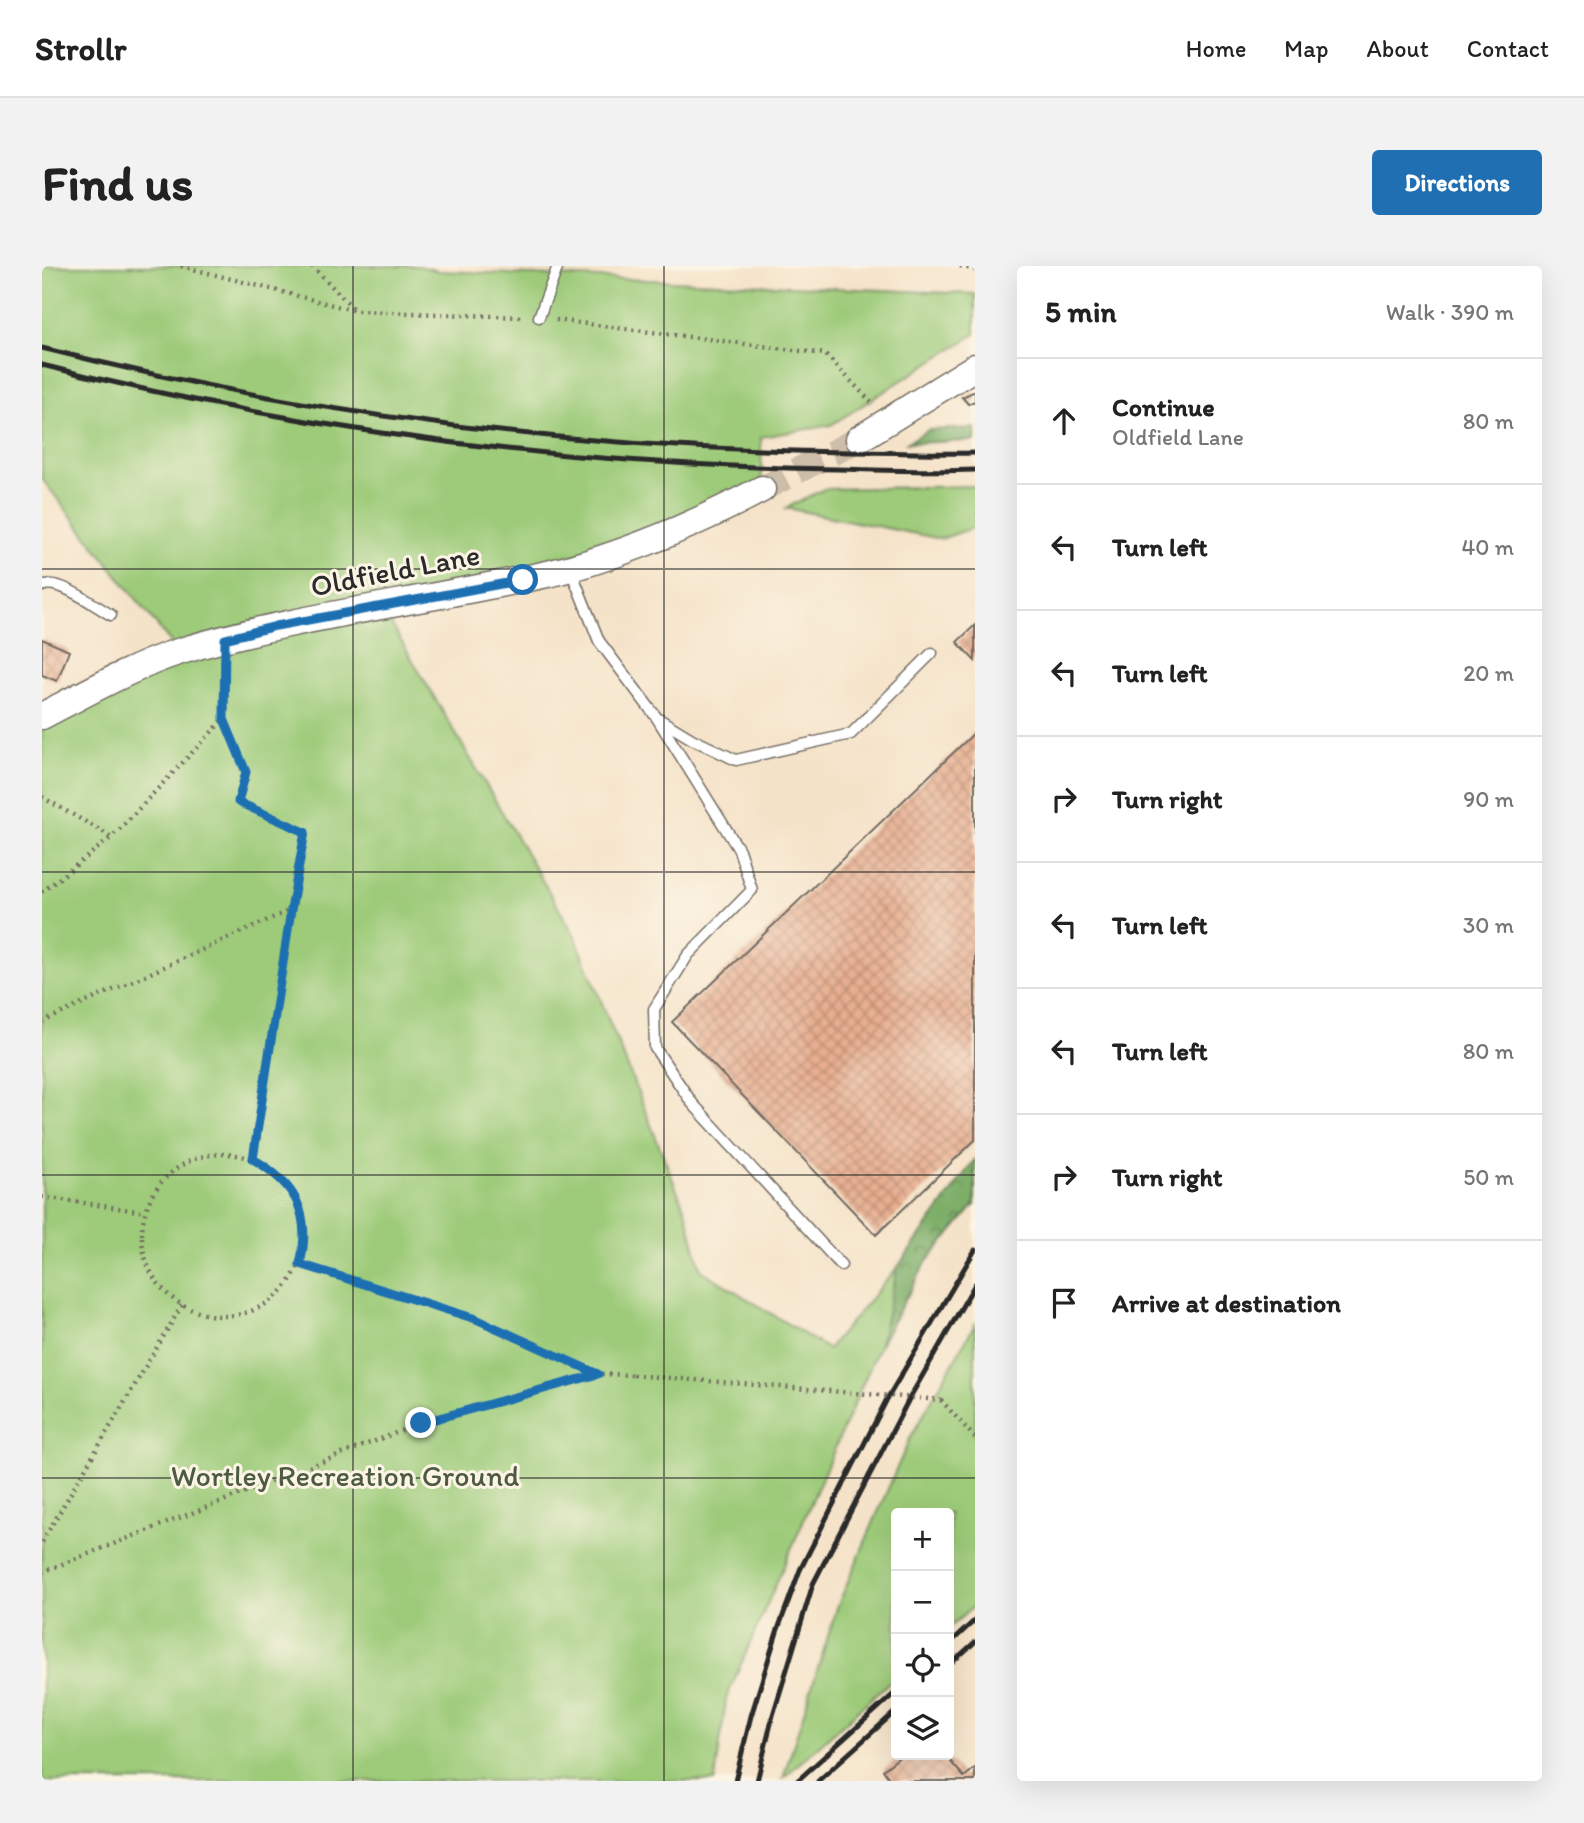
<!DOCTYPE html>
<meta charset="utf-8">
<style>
:root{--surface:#fff;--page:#f2f2f2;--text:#222;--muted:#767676;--line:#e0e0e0;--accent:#1f6fb2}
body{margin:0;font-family:Itim,sans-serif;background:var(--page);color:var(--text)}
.controls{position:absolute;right:21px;bottom:21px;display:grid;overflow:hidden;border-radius:7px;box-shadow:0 7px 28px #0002}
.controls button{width:63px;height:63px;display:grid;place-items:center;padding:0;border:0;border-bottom:2px solid var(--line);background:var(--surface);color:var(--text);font:35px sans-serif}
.stop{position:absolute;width:21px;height:21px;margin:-16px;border:5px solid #1f6fb2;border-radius:50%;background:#fff}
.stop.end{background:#1f6fb2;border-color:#fff;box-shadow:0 2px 7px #0008}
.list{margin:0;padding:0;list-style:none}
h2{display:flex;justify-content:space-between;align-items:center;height:91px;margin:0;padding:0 28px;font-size:30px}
h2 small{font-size:23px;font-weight:400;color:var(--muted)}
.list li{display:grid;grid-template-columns:46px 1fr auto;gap:21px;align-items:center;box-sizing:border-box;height:126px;padding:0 28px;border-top:2px solid var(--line)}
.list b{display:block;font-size:26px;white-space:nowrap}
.list p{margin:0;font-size:23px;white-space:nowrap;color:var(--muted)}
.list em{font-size:23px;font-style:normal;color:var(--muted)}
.icon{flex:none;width:38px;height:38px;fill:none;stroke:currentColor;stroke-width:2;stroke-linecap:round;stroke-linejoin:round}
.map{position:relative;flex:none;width:933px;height:1515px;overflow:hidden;border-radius:7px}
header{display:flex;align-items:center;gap:42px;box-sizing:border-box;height:98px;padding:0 35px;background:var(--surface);border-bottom:2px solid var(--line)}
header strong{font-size:33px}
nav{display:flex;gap:38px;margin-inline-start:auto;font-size:24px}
.intro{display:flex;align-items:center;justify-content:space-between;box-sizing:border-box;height:168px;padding:0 42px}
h1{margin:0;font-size:49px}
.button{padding:18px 32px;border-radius:7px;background:var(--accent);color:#fff;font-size:24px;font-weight:700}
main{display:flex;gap:42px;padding:0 42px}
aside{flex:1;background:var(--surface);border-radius:7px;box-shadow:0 7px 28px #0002}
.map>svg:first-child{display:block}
.green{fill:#9dcb79;stroke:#647b52;stroke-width:2}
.forest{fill:url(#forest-crowns);stroke:#546d4a;stroke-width:2}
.building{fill:url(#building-cross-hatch)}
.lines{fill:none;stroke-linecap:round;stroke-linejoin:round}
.tertiary-tunnel{stroke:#cdbea9;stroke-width:26;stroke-dasharray:26 13;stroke-linecap:butt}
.service-casing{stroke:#726b62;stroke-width:13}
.tertiary-casing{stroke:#726b62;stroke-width:29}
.path{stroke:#726b62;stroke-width:4.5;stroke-dasharray:2 5;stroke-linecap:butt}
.service{stroke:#fff;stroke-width:10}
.tertiary{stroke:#fff;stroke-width:26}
.rail{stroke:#2b2b2b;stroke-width:5}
.path-bridge{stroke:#726b62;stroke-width:4.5;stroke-dasharray:2 5;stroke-linecap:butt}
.route{stroke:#1f6fb2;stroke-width:9}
.grid{fill:none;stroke:#2b2b2b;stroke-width:2;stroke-opacity:0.55}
.labels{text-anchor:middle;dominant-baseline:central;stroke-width:6;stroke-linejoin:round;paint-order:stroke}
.street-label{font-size:30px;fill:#2b2b2b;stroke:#fcf5e5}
.park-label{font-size:30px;fill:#4d5b42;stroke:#fcf5e5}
</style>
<header>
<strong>Strollr</strong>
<nav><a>Home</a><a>Map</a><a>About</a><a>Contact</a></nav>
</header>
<div class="intro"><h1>Find us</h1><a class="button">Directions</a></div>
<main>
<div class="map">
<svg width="933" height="1515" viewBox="0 0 933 1515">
<defs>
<pattern id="forest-crowns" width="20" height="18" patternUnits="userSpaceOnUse" patternTransform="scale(1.75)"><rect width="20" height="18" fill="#7eaf69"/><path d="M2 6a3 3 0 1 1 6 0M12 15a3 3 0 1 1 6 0" fill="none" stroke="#678f57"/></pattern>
<pattern id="building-cross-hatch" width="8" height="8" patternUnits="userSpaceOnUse" patternTransform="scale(1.75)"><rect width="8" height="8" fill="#e8ae90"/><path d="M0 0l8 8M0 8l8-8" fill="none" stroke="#bc8e76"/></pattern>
</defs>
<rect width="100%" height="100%" fill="#fcf5e5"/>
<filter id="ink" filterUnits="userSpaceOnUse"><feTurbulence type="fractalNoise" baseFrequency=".0143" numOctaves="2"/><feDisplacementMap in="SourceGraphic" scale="14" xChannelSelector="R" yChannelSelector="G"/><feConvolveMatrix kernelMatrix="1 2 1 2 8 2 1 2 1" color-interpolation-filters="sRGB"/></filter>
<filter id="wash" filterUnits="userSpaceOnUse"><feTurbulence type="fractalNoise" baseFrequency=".00686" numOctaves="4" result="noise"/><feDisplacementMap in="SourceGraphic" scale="28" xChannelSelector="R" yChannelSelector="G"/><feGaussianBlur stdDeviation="1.57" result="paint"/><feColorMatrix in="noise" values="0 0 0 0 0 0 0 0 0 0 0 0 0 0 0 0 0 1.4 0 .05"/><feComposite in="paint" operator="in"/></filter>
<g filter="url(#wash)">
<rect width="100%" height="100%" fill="#f5e3c9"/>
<path class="green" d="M0 0H377L397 5 933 28V68L789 159 719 171 720 223 661 255 339 341 533 670 645 949 659 1004 786 1083 856 1001 838 1078 684 1433 673 1515H0V450L136 386 0 213Z
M933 220V261L899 273 744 242 782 223Z
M933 1058V1339L907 1362V1247H854V1410L741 1512 796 1339 867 1174Z"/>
<path class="forest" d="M933 162V175L865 177 886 164Z
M933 893V939L885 995 838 1078 856 1001Z"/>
<g id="blocks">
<path class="building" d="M933 125V135L926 138 920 131Z
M933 359V395L915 376Z
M0 373 27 385 15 415 0 409Z
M933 466V874L834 969 630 756Z
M860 1489H903L922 1511 933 1502V1515H849L841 1504Z"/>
</g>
</g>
<g filter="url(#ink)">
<use href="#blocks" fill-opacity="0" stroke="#726b62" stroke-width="2"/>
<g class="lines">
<path class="tertiary-tunnel" d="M720 223 817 173"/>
<defs>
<path id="service" d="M497 51 516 0
M528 302 557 375 615 452 697 584 710 624 646 689 612 743 613 782 650 837 799 999
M0 320C17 312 53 340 69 349
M617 453 650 473 694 494 809 468 890 387"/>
<path id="tertiary" d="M817 173 933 101
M0 450C42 428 94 399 139 385 231 357 326 343 420 325 456 318 493 312 529 302 596 283 658 256 720 223"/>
</defs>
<use href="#service" class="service-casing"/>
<use href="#tertiary" class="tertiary-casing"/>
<path class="path" d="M139 0 314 45 481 51
M270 0 314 45
M918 0 933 4
M514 54 783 88 829 136
M182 453 204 506 196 536 263 566 249 644 211 893
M0 531 70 571 182 453 183 399
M0 626 70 571
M0 756 248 644
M100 969a81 81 0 1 1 162 0a81 81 0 1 1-162 0Z
M0 931 103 946
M258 998 434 1053 556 1108 591 1109
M899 1134 933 1172
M0 1276 140 1039
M0 1306 379 1157 556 1108"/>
<use href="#service" class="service"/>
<use href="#tertiary" class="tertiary"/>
<path class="rail" d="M0 82C266 149 537 184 811 186 852 186 893 188 933 187
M0 99C261 165 527 200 795 203 841 204 887 206 933 204
M907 1378 933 1354
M907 1399 933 1376
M693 1515 709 1450 735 1366 758 1304 845 1133 933 984
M715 1515 731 1449 771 1318 867 1133 933 1018
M755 1515 854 1426
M776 1515 854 1445"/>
<path class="path-bridge" d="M591 1109 899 1134"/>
</g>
</g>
<g class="lines" filter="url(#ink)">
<path class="route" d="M379 1157 556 1108 434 1053 258 998C270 948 254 918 211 893L249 644 263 566 196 536 204 506 182 453 183 373 234 360 481 314"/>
</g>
<path class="grid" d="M311 0V1515M622 0V1515M0 303H933M0 606H933M0 909H933M0 1212H933"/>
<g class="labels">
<g class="street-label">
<text transform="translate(353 304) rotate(-11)">Oldfield Lane</text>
</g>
<g class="park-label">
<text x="303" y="1209">Wortley Recreation Ground</text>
</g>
</g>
</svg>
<div class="controls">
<button>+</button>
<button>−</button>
<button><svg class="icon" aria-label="locate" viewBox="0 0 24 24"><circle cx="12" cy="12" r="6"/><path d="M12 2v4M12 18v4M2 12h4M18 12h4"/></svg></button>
<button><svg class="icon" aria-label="layers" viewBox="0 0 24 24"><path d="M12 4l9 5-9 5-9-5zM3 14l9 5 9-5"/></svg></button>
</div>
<div class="stop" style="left:481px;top:314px"></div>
<div class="stop end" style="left:379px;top:1157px"></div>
</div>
<aside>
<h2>5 min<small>Walk · 390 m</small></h2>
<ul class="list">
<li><svg class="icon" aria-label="ahead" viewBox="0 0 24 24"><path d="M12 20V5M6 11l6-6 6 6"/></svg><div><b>Continue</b><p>Oldfield Lane</p></div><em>80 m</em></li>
<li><svg class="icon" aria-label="left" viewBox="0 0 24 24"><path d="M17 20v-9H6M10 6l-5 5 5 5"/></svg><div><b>Turn left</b></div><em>40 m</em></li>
<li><svg class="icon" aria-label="left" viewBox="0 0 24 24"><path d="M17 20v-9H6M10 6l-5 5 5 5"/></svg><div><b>Turn left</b></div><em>20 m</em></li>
<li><svg class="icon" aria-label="right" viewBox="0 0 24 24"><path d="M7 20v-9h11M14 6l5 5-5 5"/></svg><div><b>Turn right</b></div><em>90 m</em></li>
<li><svg class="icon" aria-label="left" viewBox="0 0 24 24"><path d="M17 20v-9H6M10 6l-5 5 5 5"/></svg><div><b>Turn left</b></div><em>30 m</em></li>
<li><svg class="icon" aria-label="left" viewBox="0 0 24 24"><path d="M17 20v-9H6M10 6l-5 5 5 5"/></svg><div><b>Turn left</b></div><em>80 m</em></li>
<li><svg class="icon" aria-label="right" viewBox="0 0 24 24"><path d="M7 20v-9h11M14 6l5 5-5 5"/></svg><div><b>Turn right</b></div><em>50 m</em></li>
<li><svg class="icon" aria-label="arrive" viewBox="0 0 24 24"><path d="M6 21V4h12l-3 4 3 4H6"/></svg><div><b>Arrive at destination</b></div></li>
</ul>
</aside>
</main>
